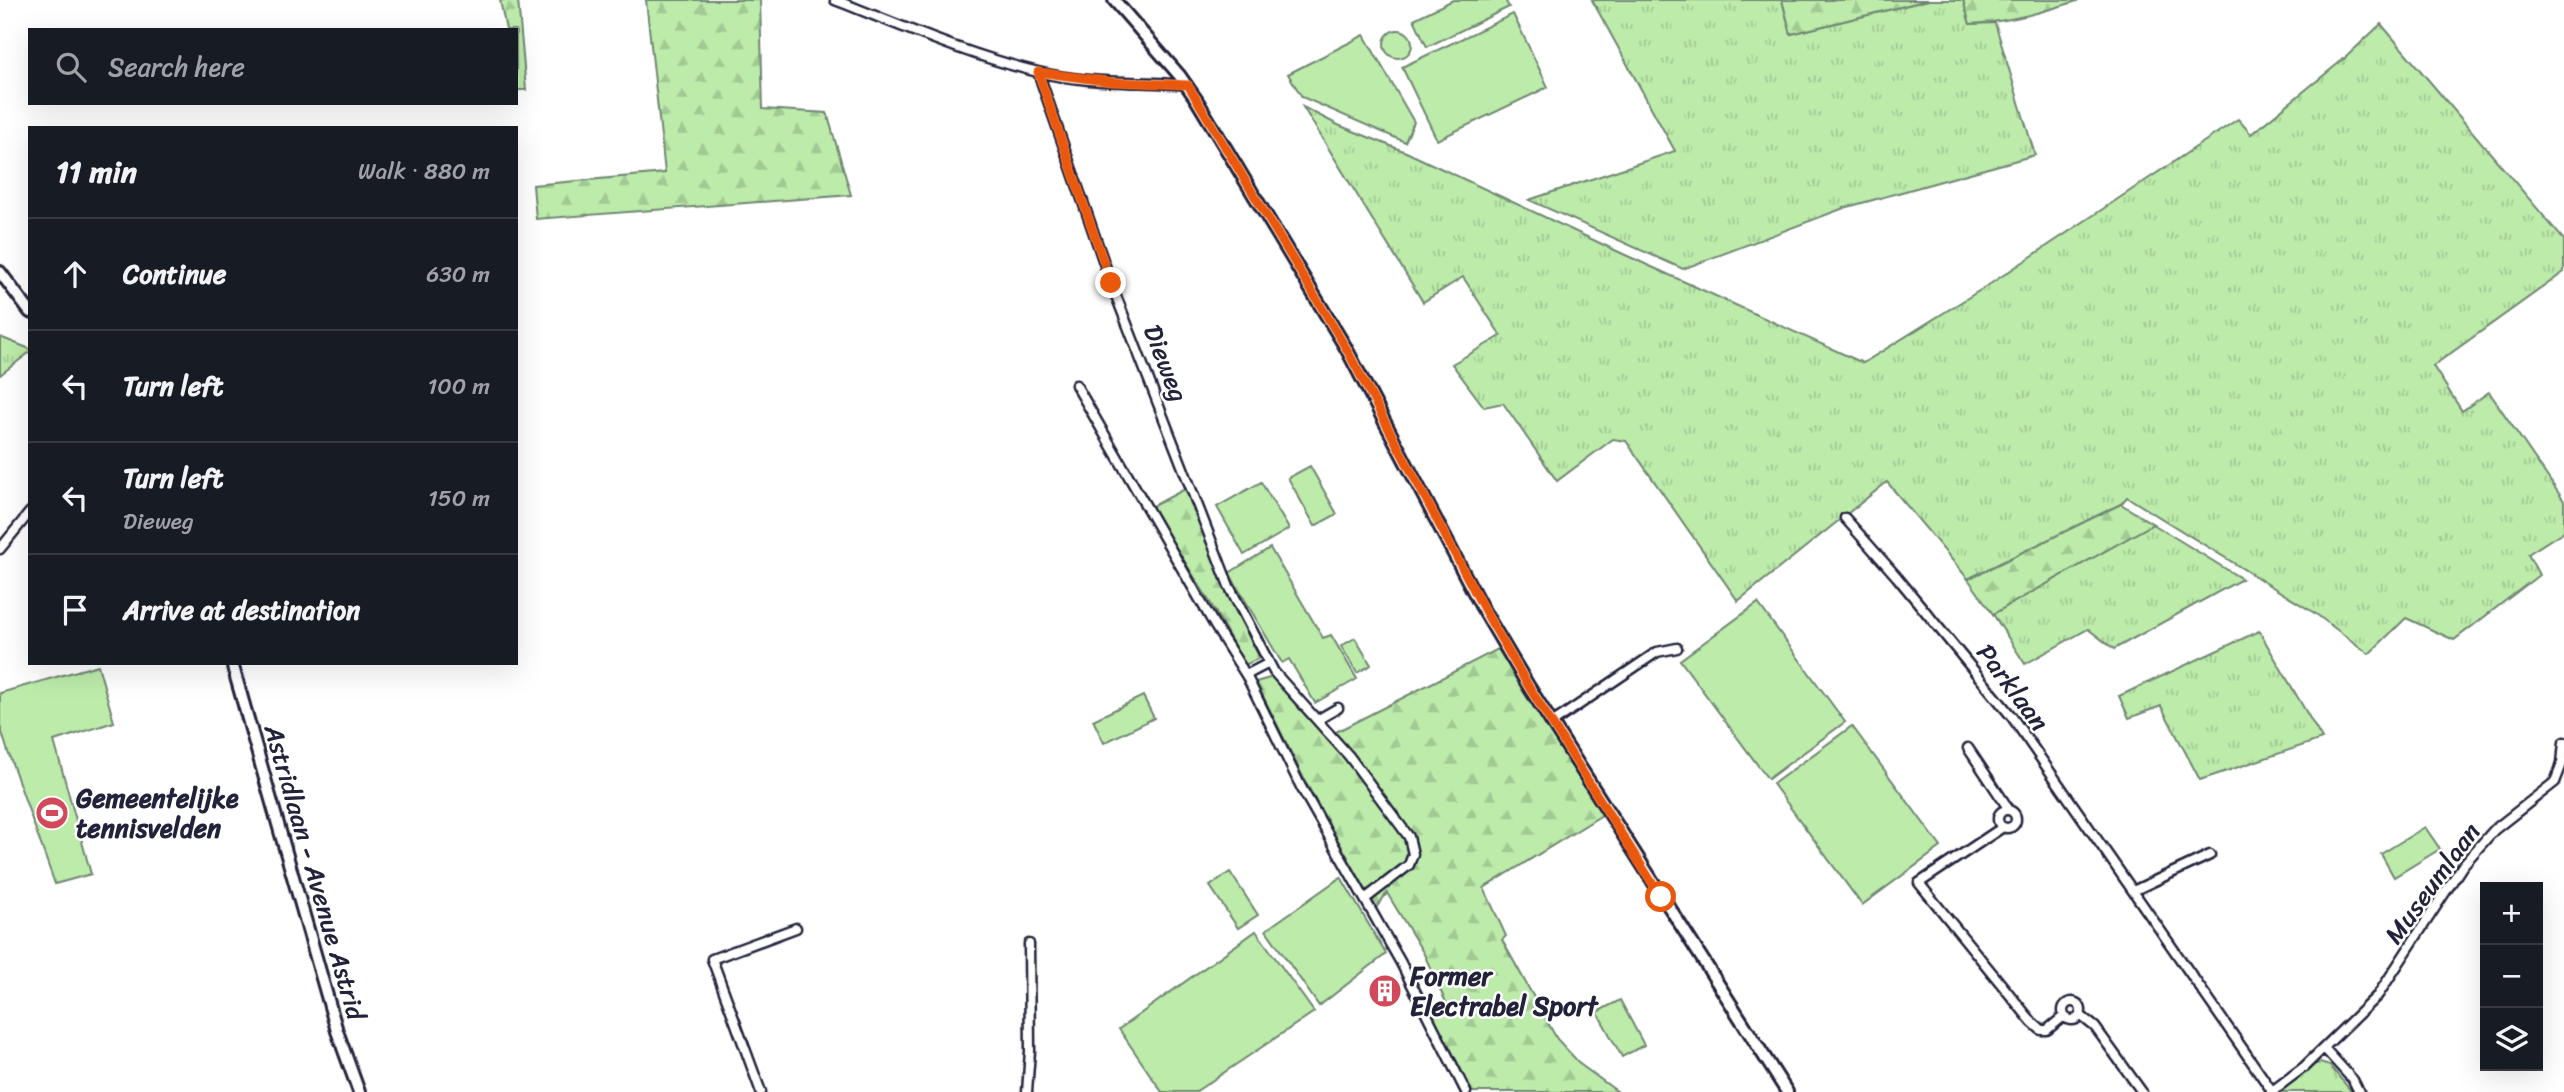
<!DOCTYPE html>
<meta charset="utf-8">
<style>
:root{--surface:#171b24;--page:#242831;--text:#f1f3f6;--muted:#9ea1a6;--line:#363941}
body{margin:0;font-family:Sriracha,sans-serif;background:var(--page);color:var(--text)}
.controls{position:absolute;right:21px;bottom:21px;display:grid;overflow:hidden;border-radius:0px;box-shadow:0 7px 28px #0002}
.controls button{width:63px;height:63px;display:grid;place-items:center;padding:0;border:0;border-bottom:2px solid var(--line);background:var(--surface);color:var(--text);font:35px sans-serif}
.stop{position:absolute;width:21px;height:21px;margin:-16px;border:5px solid #ea580c;border-radius:50%;background:#fff}
.stop.end{background:#ea580c;border-color:#fff;box-shadow:0 2px 7px #0008}
.list{margin:0;padding:0;list-style:none}
h2{display:flex;justify-content:space-between;align-items:center;height:91px;margin:0;padding:0 28px;font-size:30px}
h2 small{font-size:23px;font-weight:400;color:var(--muted)}
.list li{display:grid;grid-template-columns:46px 1fr auto;gap:21px;align-items:center;box-sizing:border-box;height:112px;padding:0 28px;border-top:2px solid var(--line)}
.list b{display:block;font-size:26px;white-space:nowrap}
.list p{margin:0;font-size:23px;white-space:nowrap;color:var(--muted)}
.list em{font-size:23px;font-style:normal;color:var(--muted)}
.icon{flex:none;width:38px;height:38px;fill:none;stroke:currentColor;stroke-width:2;stroke-linecap:round;stroke-linejoin:round}
.map{position:relative;flex:none;width:2564px;height:1092px;overflow:hidden}
.search{position:absolute;background:var(--surface);box-shadow:0 7px 28px #0002;left:28px;top:28px;width:490px;height:77px;display:flex;align-items:center;gap:18px;box-sizing:border-box;padding:0 24px;border-radius:0px;color:var(--muted);font-size:26px}
.panel{position:absolute;background:var(--surface);box-shadow:0 7px 28px #0002;left:28px;top:126px;width:490px;height:539px;border-radius:0px}
.map>svg:first-child{display:block}
.grass{fill:url(#grass-tufts);stroke:#6f8672;stroke-width:2}
.forest{fill:url(#forest-firs);stroke:#6f8672;stroke-width:2}
.pitch{fill:#bcebaa;stroke:#6f8672;stroke-width:2}
.lines{fill:none;stroke-linecap:round;stroke-linejoin:round}
.street-casing{stroke:#22223b;stroke-width:13}
.secondary-casing{stroke:#22223b;stroke-width:16}
.street{stroke:#fff;stroke-width:8}
.secondary{stroke:#fff;stroke-width:10}
.route{stroke:#ea580c;stroke-width:9}
.labels{text-anchor:middle;dominant-baseline:central;stroke-width:5;stroke-linejoin:round;paint-order:stroke}
.street-label{font-size:26px;fill:#22223b;stroke:#fff}
.poi-label{font-size:26px;font-weight:bold;fill:#22223b;stroke:#fff;text-anchor:start}
</style>
<div class="map">
<svg width="2564" height="1092" viewBox="0 0 2564 1092">
<defs>
<pattern id="grass-tufts" width="24" height="20" patternUnits="userSpaceOnUse" patternTransform="scale(1.75)"><rect width="24" height="20" fill="#bcebaa"/><path d="M3 7l-1-3M5 7V3M7 7l1-3M15 17l-1-3M17 17v-4M19 17l1-3" fill="none" stroke="#a1c993"/></pattern>
<pattern id="forest-firs" width="22" height="20" patternUnits="userSpaceOnUse" patternTransform="scale(1.75)"><rect width="22" height="20" fill="#bcebaa"/><path d="M5 1l3.5 6h-7zM16 11l3.5 6h-7z" fill="#a1c993"/></pattern>
</defs>
<rect width="100%" height="100%" fill="#fff"/>
<filter id="ink" filterUnits="userSpaceOnUse"><feTurbulence type="fractalNoise" baseFrequency=".0143" numOctaves="2"/><feDisplacementMap in="SourceGraphic" scale="14" xChannelSelector="R" yChannelSelector="G"/><feConvolveMatrix kernelMatrix="1 2 1 2 8 2 1 2 1" color-interpolation-filters="sRGB"/></filter>
<g filter="url(#ink)">
<path class="grass" d="M1592 0H1782L1791 34 1928 0H1963L1970 24 1995 23 2035 155 1844 208 1683 269 1529 200 1675 151Z
M2381 24 2564 240V272L2433 366 2462 411 2489 392 2564 501V531L2528 554 2539 575 2454 640 2406 618 2369 654 2316 614 2127 497 2121 504 1968 579 1887 482 1738 601 1626 441 1613 439 1557 481 1503 403 1484 407 1452 364 1501 336 1463 277 1423 302 1303 107 1338 125 1406 152 1621 253 1863 363 1990 284 2238 119 2251 134 2345 58Z
M0 337 30 349V352L0 375Z
M2153 524 2242 579 2114 649 2088 629 2025 664 1993 614Z
M2259 631 2322 739 2200 780 2161 706 2129 718 2119 696Z
M2320 1063 2330 1066 2352 1092H2278L2312 1065Z"/>
<path class="forest" d="M500 0H518L526 90H516V30H506Z
M646 0H760L763 109 827 113 851 195 536 219 533 185 665 173Z
M1782 0H1928L1791 34Z
M1963 0H2080C2043 12 2009 22 1970 24Z
M1189 487 1227 595 1260 658 1245 665 1211 604 1151 507Z
M2121 504 2153 524 1993 614 1968 579Z
M1498 649 1602 815 1484 888 1506 936 1502 940 1557 1039 1581 1065 1618 1092H1472L1432 1016 1448 1007 1424 954 1387 893 1376 908 1306 783 1256 682 1280 675 1334 733Z"/>
<path class="pitch" d="M1453 0H1505L1509 7 1427 47 1414 19Z
M1513 14 1548 87 1437 140 1402 67Z
M1384 44a14 14 0 1 1 28 0a14 14 0 1 1-28 0Z
M1364 35 1414 122 1405 142 1302 97 1288 74Z
M1310 466 1337 514 1315 526 1288 478Z
M1261 482 1289 529 1244 555 1217 507Z
M1270 548 1323 638 1331 635 1357 679 1315 703 1289 659 1282 663 1229 573Z
M1758 603 1845 722 1768 779 1680 660Z
M1355 638 1371 665 1357 673 1341 646Z
M98 665 114 722 54 741 91 874 55 884 8 752 0 726V693Z
M1143 696 1154 718 1104 743 1093 720Z
M1852 726 1941 847 1862 905 1773 784Z
M2425 827 2440 849 2394 877 2381 854Z
M1230 872 1258 915 1238 928 1210 886Z
M1341 877 1386 954 1319 1006 1266 930Z
M1256 931 1314 1012 1195 1092H1162L1119 1029Z
M1620 1000 1644 1045 1622 1057 1597 1012Z"/>
<g class="lines">
<defs>
<path id="street" d="M835 0C902 26 967 55 1038 72 1087 84 1138 81 1188 85
M1038 72 1111 283 1229 586 1274 672 1349 756 1409 837 1413 854 1409 865 1365 899
M1076 385 1215 626 1246 675 1301 787 1401 963 1466 1092
M1845 518 1897 577 2012 717 2272 1091
M0 549 30 512
M1246 675 1269 663
M1317 720 1338 708
M1552 723 1657 652 1677 648
M1968 748 2006 805 2007 810
M1998 819a9 9 0 1 1 18 0a9 9 0 1 1-18 0Z
M2003 827 1919 883 2032 1022 2041 1030H2047L2064 1016
M2133 891 2210 855
M2063 1011a9 9 0 1 1 18 0a9 9 0 1 1-18 0Z
M2080 1015 2095 1027 2142 1092
M2324 1048 2353 1080 2359 1092
M761 1092 712 959 796 928
M1027 1092 1030 1051 1029 944
M2271 1092 2304 1067 2378 995 2463 865 2494 830 2555 782 2562 764 2564 742"/>
<path id="secondary" d="M1114 0 1180 76 1196 99 1346 348 1481 606 1529 687 1787 1092
M0 272 30 312
M232 663 337 1031 359 1092"/>
</defs>
<use href="#street" class="street-casing"/>
<use href="#secondary" class="secondary-casing"/>
<use href="#street" class="street"/>
<use href="#secondary" class="secondary"/>
</g>
</g>
<g class="lines" filter="url(#ink)">
<path class="route" d="M1111 283 1038 72 1113 82 1188 85 1346 348 1485 611 1529 687 1661 897"/>
</g>
<defs>
<symbol id="stadium-disc" viewBox="-11 -11 22 22"><circle r="9.5" fill="#d1495b" stroke="#fff"/><path d="M0-5a6.5 5 0 1 0 0 10a6.5 5 0 1 0 0-10ZM-3.5-1.8h7v3.6h-7Z" fill="#fff"/></symbol>
<symbol id="building-disc" viewBox="-11 -11 22 22"><circle r="9.5" fill="#d1495b" stroke="#fff"/><path d="M-4-6H4V6H1V3H-1V6H-4ZM-2.5-4.3h1.7v1.8h-1.7ZM.8-4.3h1.7v1.8H.8ZM-2.5-1h1.7V.8h-1.7ZM.8-1h1.7V.8H.8Z" fill="#fff"/></symbol>
</defs>
<g fill-rule="evenodd">
<use href="#stadium-disc" x="33" y="794" width="38" height="38"/>
<use href="#building-disc" x="1366" y="972" width="38" height="38"/>
</g>
<g class="labels">
<g class="street-label">
<text transform="translate(1166 363) rotate(69)">Dieweg</text>
<text transform="translate(2013 687) rotate(53)">Parklaan</text>
<text transform="translate(315 872) rotate(74)">Astridlaan - Avenue Astrid</text>
<text transform="translate(2432 883) rotate(-54)">Museumlaan</text>
</g>
<g class="poi-label">
<text x="76" y="798">Gemeentelijke<tspan x="76" dy="30">tennisvelden</tspan></text>
<text x="1410" y="976">Former<tspan x="1410" dy="30">Electrabel Sport</tspan></text>
</g>
</g>
</svg>
<div class="controls">
<button>+</button>
<button>−</button>
<button><svg class="icon" aria-label="layers" viewBox="0 0 24 24"><path d="M12 4l9 5-9 5-9-5zM3 14l9 5 9-5"/></svg></button>
</div>
<div class="stop" style="left:1661px;top:897px"></div>
<div class="stop end" style="left:1111px;top:283px"></div>
<div class="search"><svg class="icon" aria-label="search" viewBox="0 0 24 24"><circle cx="10" cy="10" r="6"/><path d="M15 15l6 6"/></svg>Search here</div>
<section class="panel">
<h2>11 min<small>Walk · 880 m</small></h2>
<ul class="list">
<li><svg class="icon" aria-label="ahead" viewBox="0 0 24 24"><path d="M12 20V5M6 11l6-6 6 6"/></svg><div><b>Continue</b></div><em>630 m</em></li>
<li><svg class="icon" aria-label="left" viewBox="0 0 24 24"><path d="M17 20v-9H6M10 6l-5 5 5 5"/></svg><div><b>Turn left</b></div><em>100 m</em></li>
<li><svg class="icon" aria-label="left" viewBox="0 0 24 24"><path d="M17 20v-9H6M10 6l-5 5 5 5"/></svg><div><b>Turn left</b><p>Dieweg</p></div><em>150 m</em></li>
<li><svg class="icon" aria-label="arrive" viewBox="0 0 24 24"><path d="M6 21V4h12l-3 4 3 4H6"/></svg><div><b>Arrive at destination</b></div></li>
</ul>
</section>
</div>
